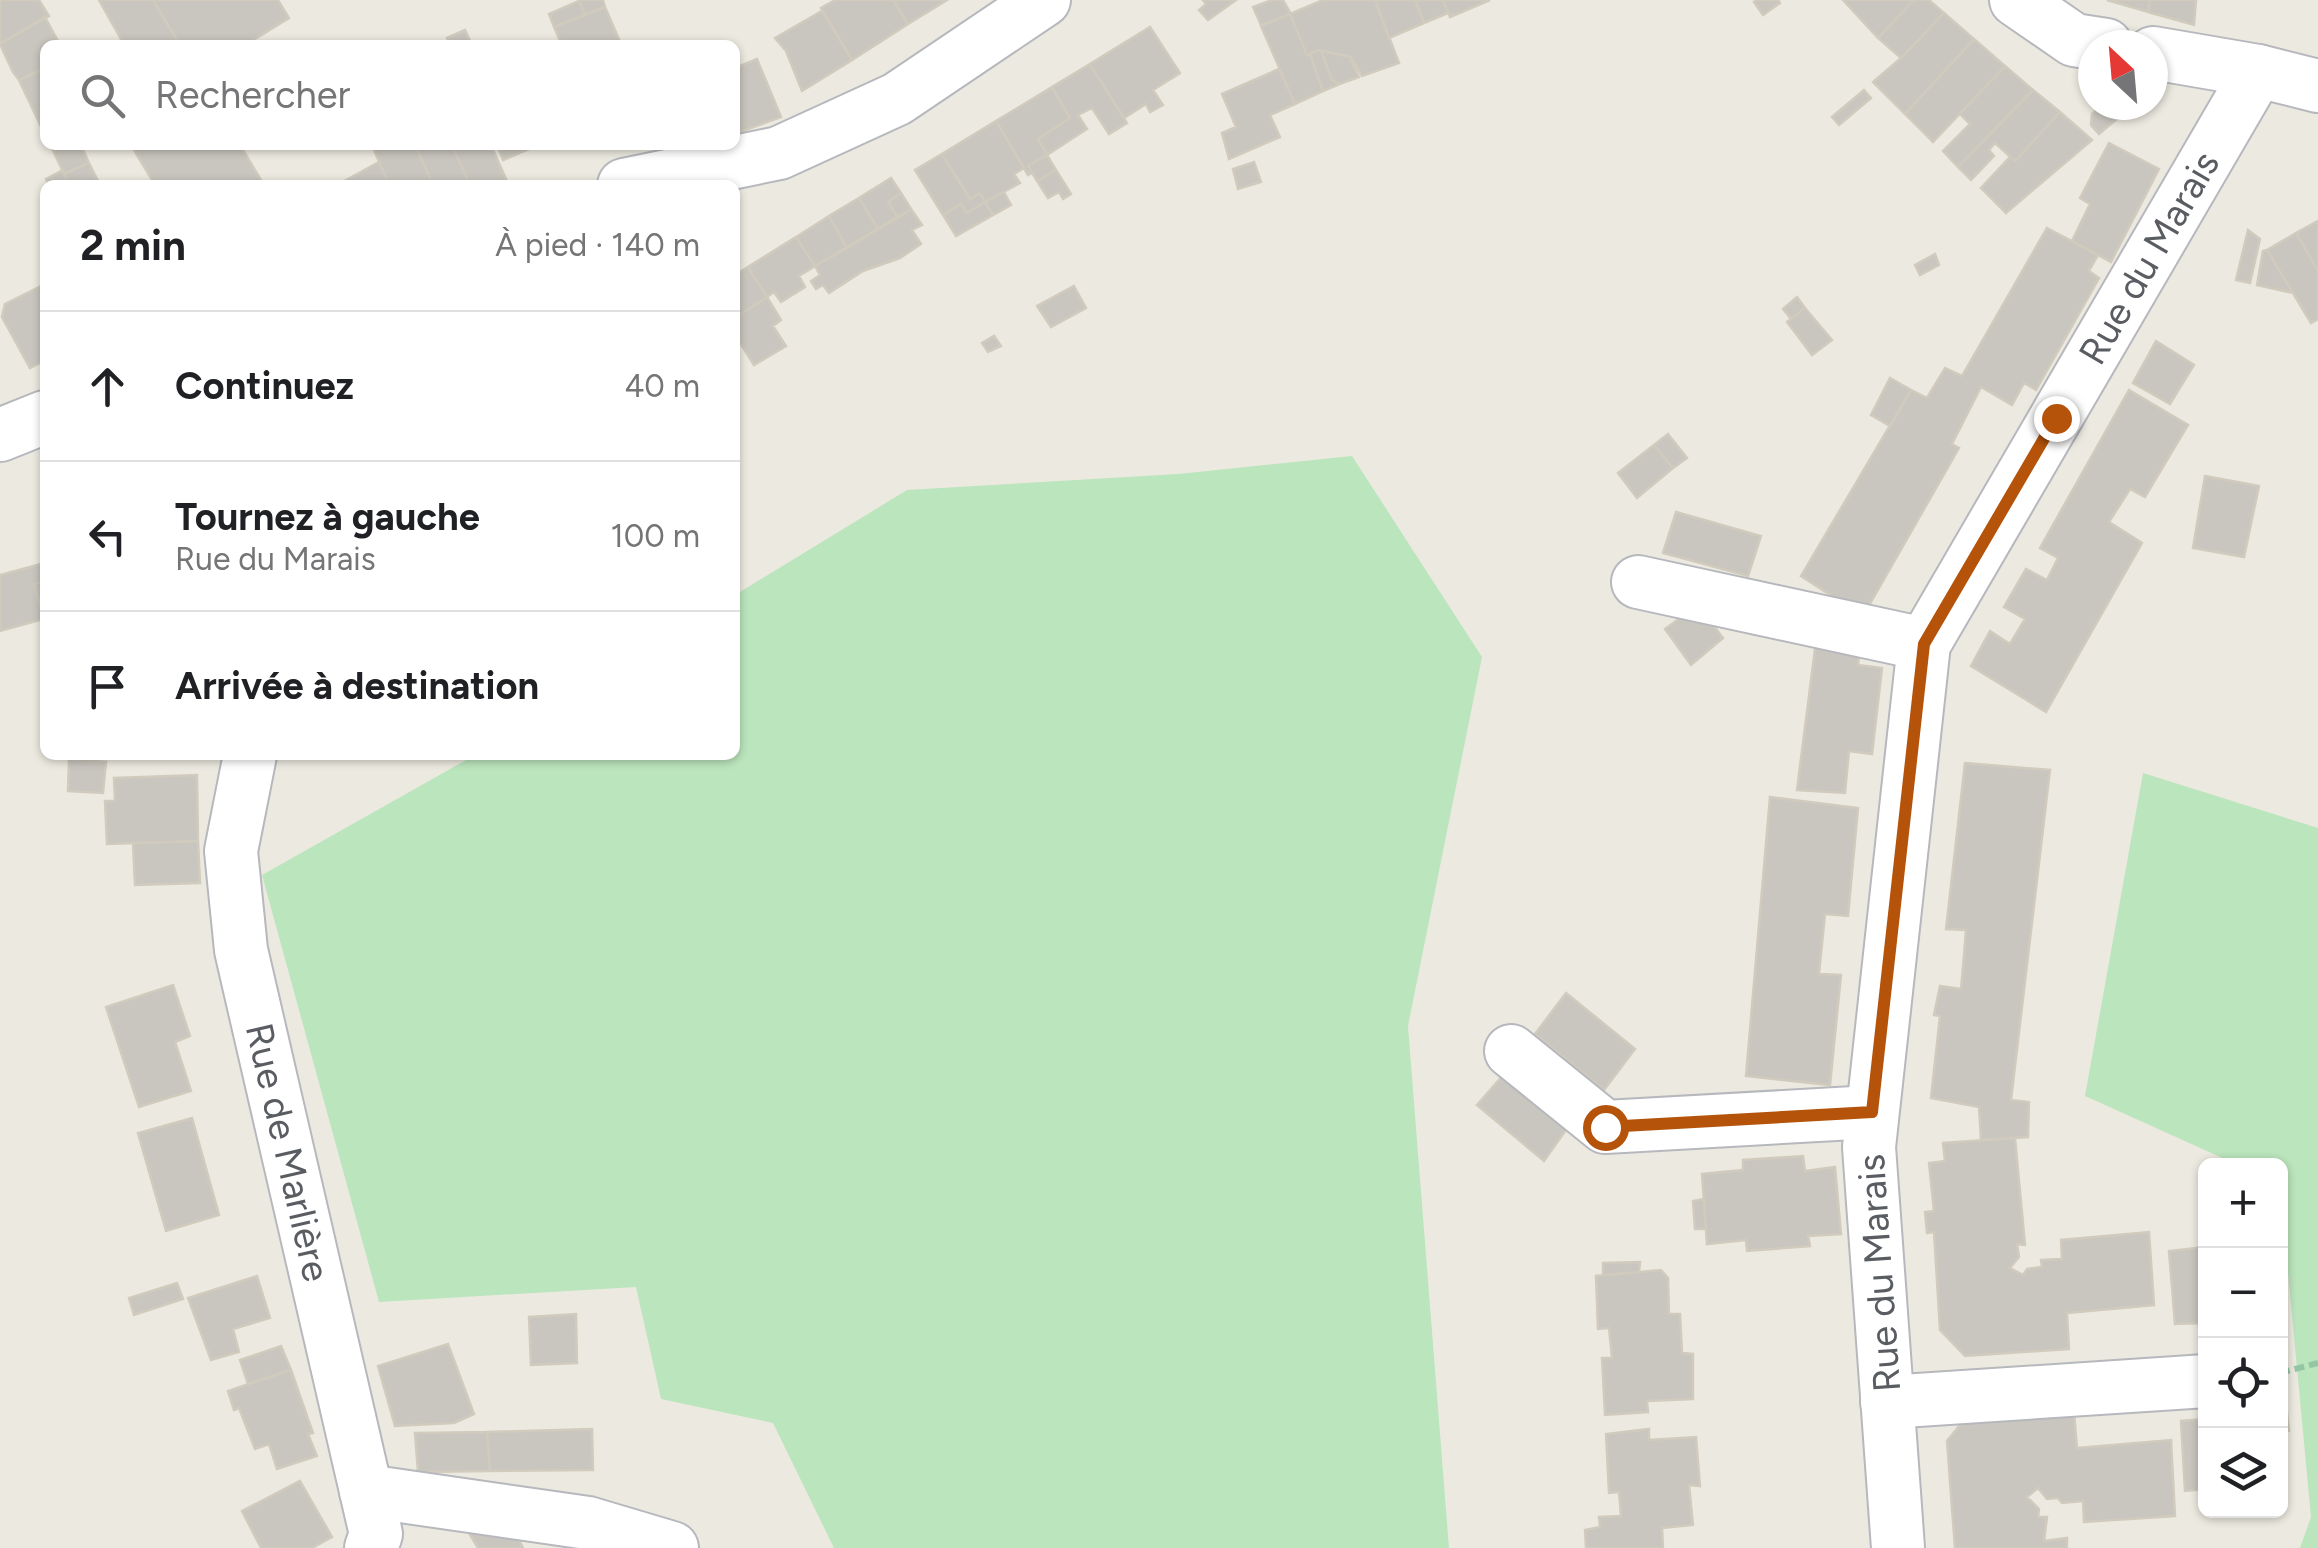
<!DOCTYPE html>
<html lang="fr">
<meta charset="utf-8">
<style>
:root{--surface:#fff;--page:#f2f2f2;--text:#202124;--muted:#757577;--line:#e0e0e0}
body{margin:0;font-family:Figtree,sans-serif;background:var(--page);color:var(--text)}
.controls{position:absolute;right:30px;bottom:30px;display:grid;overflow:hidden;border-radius:15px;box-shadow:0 2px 8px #0004}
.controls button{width:90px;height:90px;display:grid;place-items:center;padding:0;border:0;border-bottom:2px solid var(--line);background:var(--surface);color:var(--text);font:50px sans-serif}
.compass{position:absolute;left:2078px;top:30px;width:90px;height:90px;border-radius:50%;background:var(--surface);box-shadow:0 2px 8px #0004;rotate:334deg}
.stop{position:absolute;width:30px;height:30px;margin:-22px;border:8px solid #b45309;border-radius:50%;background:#fff}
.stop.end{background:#b45309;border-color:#fff;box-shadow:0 2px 10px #0008}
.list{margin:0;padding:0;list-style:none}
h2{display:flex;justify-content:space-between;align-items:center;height:130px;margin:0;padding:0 40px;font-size:42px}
h2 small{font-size:32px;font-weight:400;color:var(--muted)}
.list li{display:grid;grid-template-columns:65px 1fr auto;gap:30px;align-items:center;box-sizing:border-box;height:150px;padding:0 40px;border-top:2px solid var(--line)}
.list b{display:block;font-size:38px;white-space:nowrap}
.list p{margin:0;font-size:32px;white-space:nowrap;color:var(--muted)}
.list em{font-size:32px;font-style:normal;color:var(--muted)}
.icon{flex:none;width:55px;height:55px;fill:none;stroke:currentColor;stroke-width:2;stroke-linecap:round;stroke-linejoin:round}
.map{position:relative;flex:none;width:2318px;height:1548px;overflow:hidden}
.search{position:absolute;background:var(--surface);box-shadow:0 2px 8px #0004;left:40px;top:40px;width:700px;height:110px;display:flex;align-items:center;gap:25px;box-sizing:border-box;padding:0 35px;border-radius:15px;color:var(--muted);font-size:38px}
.panel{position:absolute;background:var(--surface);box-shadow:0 2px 8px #0004;left:40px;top:180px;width:700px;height:580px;border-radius:15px}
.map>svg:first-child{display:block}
.green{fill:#bbe5bc}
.building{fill:#c9c6bf;stroke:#d1cbbe;stroke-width:2.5}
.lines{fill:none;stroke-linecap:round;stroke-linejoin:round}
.minor-casing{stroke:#b6b8bd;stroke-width:56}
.path{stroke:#94c6a3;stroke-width:6;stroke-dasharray:10 5;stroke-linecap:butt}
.minor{stroke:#fff;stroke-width:52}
.route{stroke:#b45309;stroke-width:12}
.labels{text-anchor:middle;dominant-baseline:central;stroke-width:10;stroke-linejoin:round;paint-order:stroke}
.street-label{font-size:38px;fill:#595c61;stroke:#fff}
</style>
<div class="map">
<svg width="2318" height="1548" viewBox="0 0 2318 1548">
<rect width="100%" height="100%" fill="#eceae0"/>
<path class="green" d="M1352 456 1482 657 1408 1026 1449 1548H834L773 1423 661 1399 636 1287 379 1302 262 875 475 755H735V595L907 490 1178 474Z
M2143 773 2318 828V1548H2300L2311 1517 2281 1198 2280 1166 2238 1165 2085 1096Z"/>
<path class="building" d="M0 0H39L49 16 0 44Z
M99 0H153L180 45H117L122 41Z
M153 0H278L289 18 245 45H180Z
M583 0H603L605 7 585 15 579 1Z
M835 0H893L908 24 852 60 821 8Z
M893 0H947L908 24Z
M1203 0H1236L1208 20 1199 10 1206 4Z
M1272 0H1283L1291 14 1261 25 1253 7Z
M1323 0H1375L1399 63 1362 76 1351 57 1318 50 1307 55 1290 14Z
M1375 0H1415L1424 23 1389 38Z
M1415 0H1443L1448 13 1424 23Z
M1443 0H1490L1450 17Z
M1757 0H1778L1780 3 1763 15 1754 2Z
M1843 0H1914L1878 38Z
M1914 0H1929L1944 13 1901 58 1878 38Z
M2107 0H2150L2148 12Z
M2150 0H2196L2194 25 2148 12Z
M579 1 585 15 554 27 549 14Z
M605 7 621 44 562 45 554 27Z
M822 11 852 60 802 91 786 51 775 38Z
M1944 13 1974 39 1905 114 1873 82 1901 58Z
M1290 14 1307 55 1310 54 1323 91 1295 104 1261 26Z
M45 17 60 45H45V68L19 80 13 72 0 44Z
M1150 27 1180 73 1153 90 1163 105 1150 112 1146 104 1124 118 1090 64Z
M465 30 472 45H450L447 38Z
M1974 39 2005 66 1933 142 1905 114Z
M1318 50 1321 51 1332 80 1340 84 1323 91 1310 54Z
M1321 51 1349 56 1359 77 1340 84 1332 80Z
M757 59 781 117 735 134V68Z
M1090 64 1127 123 1109 134 1092 108 1078 115 1087 129 1047 155 1038 139 1070 118 1052 87Z
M2005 66 2033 90 1958 167 1943 151 1970 124 1960 114Z
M45 68V135L19 80Z
M1279 69 1295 104 1270 115 1280 137 1229 159 1222 133 1236 127 1222 94Z
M1052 87 1070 118 1038 139 1047 155 1028 166 1032 173 1028 175 996 121Z
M1864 90 1871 98 1839 125 1832 117Z
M2033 90 2060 112 2015 161 1995 143 1989 150 1994 156 1971 180 1958 167Z
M2104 105H2119L2125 112 2099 134 2091 125 2092 114Z
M2060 112 2092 140 2006 213 1981 188 2010 157 2015 161Z
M996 121 1024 168 1014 174 1020 183 985 202 980 193 970 199 942 154Z
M2109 143 2159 169 2111 262 2072 241 2090 204 2080 198Z
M53 145H81L89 163 64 174 51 146Z
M131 145H240L264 185H155Z
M372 145H415L433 185H389Z
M415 145H452L470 185H433Z
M452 145H491L506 179 493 185H470Z
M497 145H535L536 146 503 160Z
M942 154 970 199 980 193 985 202 967 213 961 204 943 215 915 170Z
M1047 155 1056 170 1037 181 1028 166Z
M379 162 389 185H337Z
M1254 162 1261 182 1238 189 1233 169Z
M89 163 100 185H69L64 174Z
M63 170 69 185H49L46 179Z
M1056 170 1071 194 1063 199 1059 192 1048 198 1037 181Z
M891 178 901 193 888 202 898 218 878 229 859 198Z
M1004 192 1011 205 993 215 985 202Z
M901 193 911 209 898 218 888 202Z
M859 198 878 229 847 248 829 216Z
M985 202 993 215 956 236 943 215 961 204 967 213Z
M911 209 922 225 912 230 921 244 900 258 863 271 829 293 823 285 816 289 811 281 820 275 815 266Z
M829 216 847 248 815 266 796 237Z
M2318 221V271L2296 233Z
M2047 228 2098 255 2089 271 2099 278 2036 390 2024 383 2012 405 1981 387 1952 444 1959 448 1863 616 1801 576 1911 390 1927 398 1945 368 1962 376Z
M2248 230 2260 239 2250 283 2236 280Z
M2296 233 2318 271V319L2311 323 2267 250Z
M796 237 815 266 799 276 805 287 781 302 774 292 767 297 748 267Z
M2267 250 2293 293 2257 285 2263 251Z
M1935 254 1939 265 1920 275 1915 265Z
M748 267 767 297 735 318V275Z
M45 284V360L30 368 2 317 5 304Z
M1074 286 1086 308 1051 327 1037 306Z
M767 297 781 320 773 326 786 346 754 365 735 335V318Z
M1797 297 1805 308 1791 319 1783 309Z
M1805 308 1832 340 1812 355 1787 322Z
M994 336 1001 346 988 352 982 343Z
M2156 341 2194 365 2170 404 2133 383Z
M1890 378 1911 390 1890 426 1871 415Z
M2129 390 2188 425 2145 497 2130 489 2109 522 2142 543 2046 712 1971 666 1990 631 2010 644 2025 619 2004 607 2026 569 2047 580 2058 558 2040 548Z
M1668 434 1687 458 1673 468 1654 445Z
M1654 445 1673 468 1637 498 1618 473Z
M2205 476 2259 486 2244 557 2193 548Z
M1676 512 1761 536 1748 576 1663 553Z
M45 563V581L34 584 44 619 0 631V575Z
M45 581V619H44L34 584Z
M1698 605 1723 638 1691 665 1665 629Z
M1816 641 1860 646 1858 665 1882 668 1872 754 1849 751 1845 793 1797 790Z
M69 759 106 762 103 793 68 791Z
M1965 763 2050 770 2011 1100 2029 1102 2028 1137 1981 1140 1979 1107 1931 1098 1940 1016 1934 1015 1940 986 1961 989 1964 955 1966 930 1946 929Z
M197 775 198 841 107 844 105 801H115L114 778Z
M1770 797 1858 808 1848 916 1825 914 1819 974 1841 975 1830 1085 1746 1076Z
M198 841 200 883 135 885 133 843Z
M173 985 190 1036 175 1042 191 1091 139 1107 106 1007Z
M1566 993 1635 1049 1604 1090 1535 1034Z
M1511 1066 1573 1120 1544 1161 1477 1105Z
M192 1118 219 1215 166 1231 138 1133Z
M2015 1138 2025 1245 2017 1244 2019 1257 2010 1268 2023 1275 2027 1269 2042 1267 2041 1260 2062 1259 2061 1240 2149 1232 2154 1305 2067 1313 2069 1349 1965 1356 1940 1330 1934 1232 1927 1233 1925 1212 1934 1211 1929 1163 1945 1161 1943 1143Z
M1803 1156 1805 1171 1835 1167 1841 1234 1808 1236 1810 1246 1747 1251 1746 1240 1707 1244 1702 1174 1743 1170V1160Z
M1704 1199 1706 1229H1695L1693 1201Z
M2206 1247V1323L2175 1324 2169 1251Z
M1640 1262 1639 1272 1603 1275V1263Z
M1661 1270 1668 1278 1669 1314H1680L1682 1353 1693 1354V1399L1647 1401 1648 1412 1605 1415 1602 1358H1612L1609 1328 1598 1329 1596 1276Z
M257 1276 270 1318 233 1329 239 1352 211 1360 188 1298Z
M177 1283 183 1299 134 1315 129 1298Z
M576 1314 577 1363 531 1365 529 1317Z
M448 1344 474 1414 454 1423 395 1426 378 1366Z
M281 1346 291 1370 248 1384 240 1360Z
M291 1370 313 1433 308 1434 317 1456 277 1469 269 1444 255 1449 239 1408 234 1410 228 1391Z
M2285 1395 2289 1431 2280 1432V1396Z
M2074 1413 2077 1448 2171 1440 2175 1516 2084 1522 2083 1501 2062 1503 2058 1498 2047 1499 2038 1488 2027 1497 2039 1509 2038 1517H2047L2044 1541 2067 1538V1548H1955L1947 1441 1965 1419Z
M2204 1419 2206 1489 2185 1491 2181 1421Z
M592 1429 593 1470 490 1471 487 1432Z
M1649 1429V1440L1696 1437 1700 1486 1689 1485 1693 1525 1662 1528 1663 1548H1586L1585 1530 1600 1527 1599 1517 1621 1516 1619 1492 1609 1493 1606 1434Z
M487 1432 490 1471 418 1472 415 1433Z
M300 1481 332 1537 312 1548H261L242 1511Z
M469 1533 519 1540 523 1548H478Z"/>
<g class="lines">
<defs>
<g id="minor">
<path d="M2016 0 2074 40 2106 45"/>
<path d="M2153 53 2258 71 2318 86"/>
<path d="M624 185 779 153 897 99 1044 0"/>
<path d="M0 435 45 417"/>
<path d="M1638 582 1924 644"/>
<path id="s1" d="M250 755 231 851 241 950 376 1534 371 1548"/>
<path d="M1511 1051 1605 1127 1872 1112"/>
<path d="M1887 1402 2206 1381"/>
<path d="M366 1491 588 1523 672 1548"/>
<path id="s2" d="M1898 1548 1869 1147 1924 644 2258 71"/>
</g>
</defs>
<use href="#minor" class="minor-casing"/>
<path class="path" d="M2280 1373 2318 1363"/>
<use href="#minor" class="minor"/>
</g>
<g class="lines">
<path class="route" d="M1605 1127 1872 1112 1924 644 2056 418"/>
</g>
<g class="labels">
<g class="street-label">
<text stroke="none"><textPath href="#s2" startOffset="1355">Rue du Marais</textPath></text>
<text stroke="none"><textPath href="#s1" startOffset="405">Rue de Marlière</textPath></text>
<text transform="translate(1879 1273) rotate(-94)">Rue du Marais</text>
</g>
</g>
</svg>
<div class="controls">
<button>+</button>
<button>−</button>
<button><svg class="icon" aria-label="locate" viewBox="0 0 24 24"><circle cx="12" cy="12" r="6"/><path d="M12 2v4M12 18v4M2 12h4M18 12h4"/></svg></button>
<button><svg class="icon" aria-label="layers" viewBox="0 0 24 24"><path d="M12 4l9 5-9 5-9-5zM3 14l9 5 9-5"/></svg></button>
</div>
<svg class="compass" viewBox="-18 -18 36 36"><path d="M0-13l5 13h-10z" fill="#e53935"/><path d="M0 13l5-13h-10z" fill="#757577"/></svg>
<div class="stop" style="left:1605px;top:1127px"></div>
<div class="stop end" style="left:2056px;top:418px"></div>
<div class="search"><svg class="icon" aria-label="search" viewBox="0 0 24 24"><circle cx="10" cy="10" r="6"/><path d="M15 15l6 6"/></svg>Rechercher</div>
<section class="panel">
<h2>2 min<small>À pied · 140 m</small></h2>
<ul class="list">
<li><svg class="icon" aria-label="ahead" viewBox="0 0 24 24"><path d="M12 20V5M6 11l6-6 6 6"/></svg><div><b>Continuez</b></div><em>40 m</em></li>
<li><svg class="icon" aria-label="left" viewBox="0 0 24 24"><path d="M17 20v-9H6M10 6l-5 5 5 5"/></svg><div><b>Tournez à gauche</b><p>Rue du Marais</p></div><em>100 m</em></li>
<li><svg class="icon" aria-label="arrive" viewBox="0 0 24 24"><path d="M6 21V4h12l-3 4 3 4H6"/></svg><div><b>Arrivée à destination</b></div></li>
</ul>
</section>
</div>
